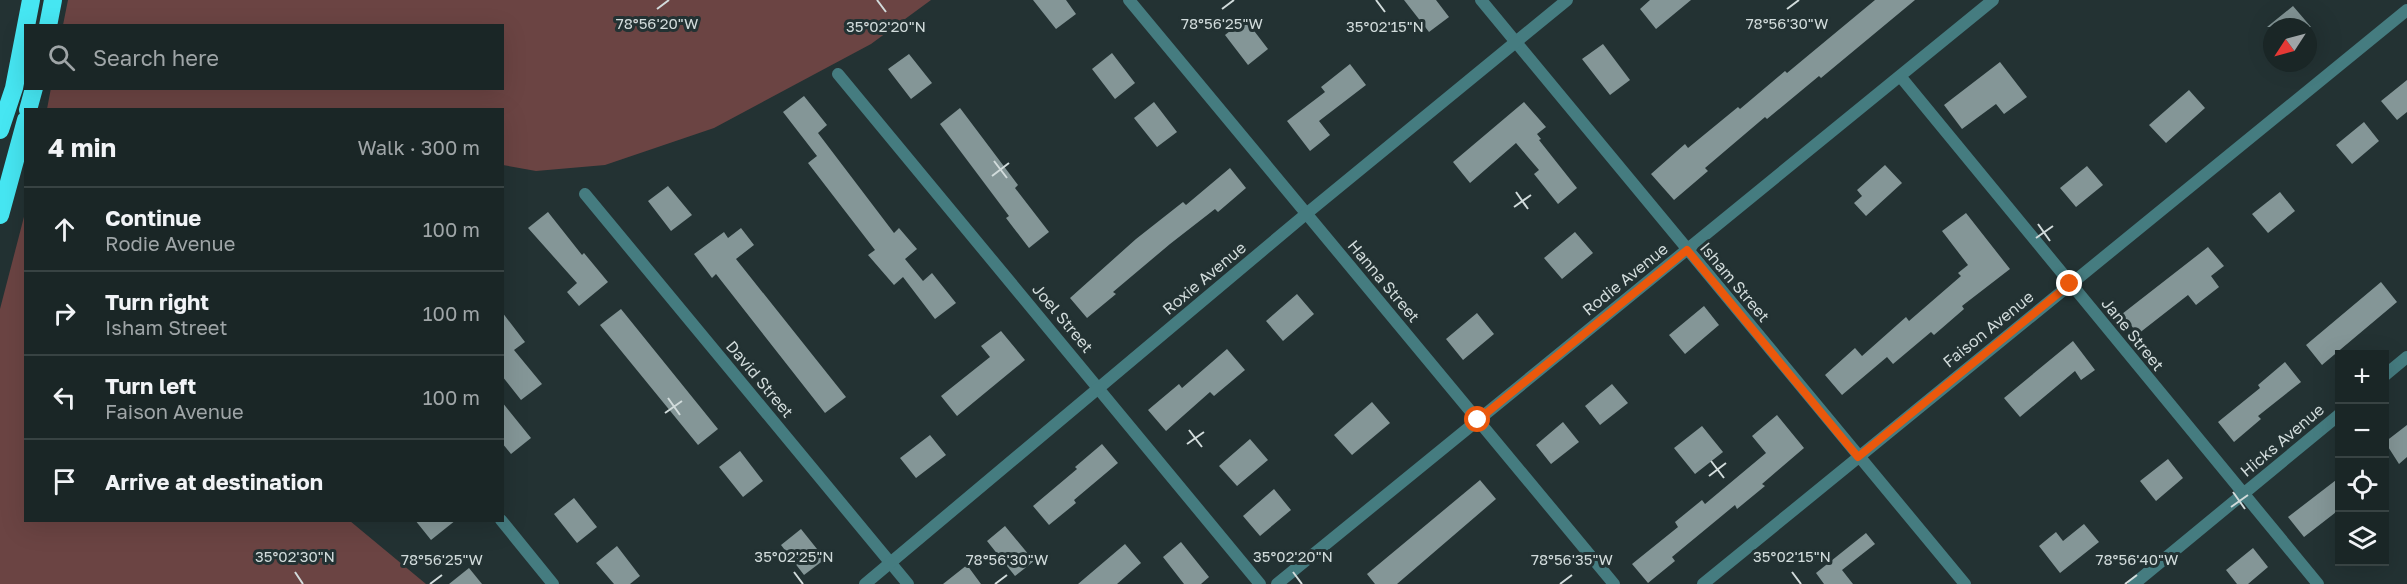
<!DOCTYPE html>
<meta charset="utf-8">
<style>
:root{--surface:#1a2626;--page:#273232;--text:#f1f3f6;--muted:#9fa5a7;--line:#384343}
body{margin:0;font-family:"Golos Text",sans-serif;background:var(--page);color:var(--text)}
.controls{position:absolute;right:18px;bottom:18px;display:grid;overflow:hidden;border-radius:0px;box-shadow:0 6px 24px #0002}
.controls button{width:54px;height:54px;display:grid;place-items:center;padding:0;border:0;border-bottom:2px solid var(--line);background:var(--surface);color:var(--text);font:30px sans-serif}
.compass{position:absolute;left:2263px;top:18px;width:54px;height:54px;border-radius:50%;background:var(--surface);box-shadow:0 6px 24px #0002;rotate:234deg}
.stop{position:absolute;width:18px;height:18px;margin:-14px;border:4px solid #ea580c;border-radius:50%;background:#fff}
.stop.end{background:#ea580c;border-color:#fff;box-shadow:0 2px 6px #0008}
.list{margin:0;padding:0;list-style:none}
h2{display:flex;justify-content:space-between;align-items:center;height:78px;margin:0;padding:0 24px;font-size:26px}
h2 small{font-size:20px;font-weight:400;color:var(--muted)}
.list li{display:grid;grid-template-columns:39px 1fr auto;gap:18px;align-items:center;box-sizing:border-box;height:84px;padding:0 24px;border-top:2px solid var(--line)}
.list b{display:block;font-size:22px;white-space:nowrap}
.list p{margin:0;font-size:20px;white-space:nowrap;color:var(--muted)}
.list em{font-size:20px;font-style:normal;color:var(--muted)}
.icon{flex:none;width:33px;height:33px;fill:none;stroke:currentColor;stroke-width:2;stroke-linecap:round;stroke-linejoin:round}
.map{position:relative;flex:none;width:2407px;height:584px;overflow:hidden}
.search{position:absolute;background:var(--surface);box-shadow:0 6px 24px #0002;left:24px;top:24px;width:480px;height:66px;display:flex;align-items:center;gap:15px;box-sizing:border-box;padding:0 21px;border-radius:0px;color:var(--muted);font-size:22px}
.panel{position:absolute;background:var(--surface);box-shadow:0 6px 24px #0002;left:24px;top:108px;width:480px;height:414px;border-radius:0px}
.map>svg:first-child{display:block}
.green{fill:#6b4443}
.building{fill:#849697}
.lines{fill:none;stroke-linecap:round;stroke-linejoin:round}
.minor{stroke:#457c80;stroke-width:12}
.tertiary{stroke:#457c80;stroke-width:12}
.motorway{stroke:#46e6f2;stroke-width:18}
.route{stroke:#ea580c;stroke-width:8}
.ticks{fill:none;stroke:#d1dbdb;stroke-width:2}
.labels{text-anchor:middle;dominant-baseline:central;stroke-width:6;stroke-linejoin:round;paint-order:stroke}
.street-label{font-size:16px;fill:#d1dbdb;stroke:#233233}
.ticks-label{font-size:15px;text-anchor:middle;fill:#d1dbdb;stroke:#233233;stroke-width:6;stroke-linejoin:round;paint-order:stroke}
</style>
<div class="map">
<svg width="2407" height="584" viewBox="0 0 2407 584">
<rect width="100%" height="100%" fill="#233233"/>
<path class="green" d="M68 0H931L871 44 714 128 605 165 536 171 503 165 502 110 47 109 51 88H502V26L63 25Z
M25 213 26 520 350 521 426 584H0V309Z"/>
<path class="building" d="M1033 0H1066L1076 14 1056 29Z
M1404 0H1436L1449 17 1429 32Z
M1650 0H1691L1656 29 1640 9Z
M1875 0H1915L1821 78 1819 76 1767 119 1765 117 1705 168 1708 171 1674 200 1651 174 1685 144 1688 148 1738 107 1740 109 1785 71 1787 73Z
M2293 6 2311 27H2267Z
M1245 19 1268 49 1248 65 1225 35Z
M1603 44 1630 80 1610 95 1582 59Z
M1112 53 1135 83 1115 99 1092 69Z
M909 54 932 83 911 99 888 69Z
M2000 62 2027 97 2004 114 1996 104 1962 129 1944 105Z
M1350 64 1366 85 1319 121 1330 135 1310 151 1287 121 1325 92 1321 87Z
M2407 80V112L2397 120 2381 101Z
M2189 90 2205 108 2166 143 2149 125Z
M804 96 827 125 818 133 894 233 899 228 917 249 905 259 923 281 932 273 956 303 935 319 903 277 894 285 868 255 875 250 808 163 817 156 783 112Z
M1154 102 1177 132 1157 147 1134 118Z
M1524 102 1546 127 1537 134 1541 139 1539 140 1577 188 1558 204 1534 174 1539 170 1516 143 1470 183 1453 162Z
M960 108 1018 185 1015 188 1049 232 1029 248 1006 218 1009 216 940 124Z
M2364 122 2379 141 2352 164 2336 145Z
M1885 165 1902 183 1866 216 1854 203 1862 196 1857 190Z
M2087 166 2103 185 2076 207 2060 188Z
M1230 168 1246 188 1218 212 1215 209 1170 244 1113 292 1116 294 1087 318 1070 298 1136 239 1183 202 1186 205Z
M668 186 692 215 671 231 648 201Z
M2280 192 2295 211 2268 233 2252 214Z
M548 212 582 255 584 253 608 282 579 306 567 292 577 283 528 228Z
M1966 213 2010 269 1962 306 1964 309 1934 335 1931 332 1893 364 1887 357 1842 395 1825 375 1855 348 1862 356 1906 317 1909 321 1961 276 1958 273 1968 265 1942 231Z
M741 228 754 245 736 259 846 397 825 413 716 274 712 278 694 254 724 232 728 238Z
M1575 232 1593 253 1562 279 1544 258Z
M2208 247 2224 266 2211 276 2219 287 2196 305 2188 295 2138 334 2122 314Z
M2381 282 2397 302 2322 365 2306 345Z
M1297 294 1314 314 1283 341 1266 321Z
M1704 306 1719 325 1685 354 1669 335Z
M621 309 718 429 698 445 600 325Z
M502 312 525 342 514 350 542 384 521 400 502 376Z
M1477 313 1494 334 1463 360 1446 339Z
M1001 331 1025 360 957 416 941 396 990 357 981 346Z
M2073 341 2095 370 2081 380 2075 371 2020 417 2004 398Z
M1227 349 1245 370 1214 396 1210 392 1166 431 1148 410 1179 384 1182 388Z
M2285 362 2301 382 2258 416 2261 419 2234 442 2218 422 2260 388 2258 385Z
M1612 384 1628 403 1600 425 1585 406Z
M502 402 531 438 511 454 502 443Z
M1372 402 1390 423 1352 455 1334 435Z
M1777 415 1804 448 1762 484 1765 486 1737 509 1735 505 1672 557 1675 561 1648 583 1632 564 1678 527 1675 522 1702 500 1705 504 1766 453 1752 436Z
M1563 422 1579 442 1551 464 1536 445Z
M2407 425V457L2399 464 2385 442Z
M1702 426 1723 452 1695 474 1674 448Z
M930 435 946 455 916 478 900 458Z
M1250 439 1268 460 1237 486 1219 466Z
M1102 444 1118 463 1074 500 1076 503 1049 525 1033 506 1077 469 1075 467Z
M740 451 763 481 743 497 719 467Z
M2168 459 2183 478 2156 501 2140 481Z
M2340 477V509L2304 537 2288 517Z
M1480 480 1496 499 1397 584H1375L1367 574Z
M1274 489 1291 510 1260 536 1243 516Z
M574 498 597 527 577 543 554 514Z
M415 520H456L431 540Z
M2084 524 2099 542 2060 573 2039 546 2056 532 2063 541Z
M1005 526 1034 561 1015 576 987 541Z
M801 529 825 559 804 575 781 545Z
M1866 533 1875 544 1842 570 1853 584H1824L1816 573Z
M1181 542 1209 577 1201 584H1184L1163 557Z
M1125 544 1141 563 1117 584H1078Z
M617 546 640 576 630 584H614L596 563Z
M2253 548 2268 567 2248 584H2237L2226 570Z
M967 565 981 584H943Z
M469 568 482 584H449Z"/>
<g class="lines">
<path class="minor" d="M1129 0 1614 584
M1481 0 1965 584
M838 74 1260 584
M1900 76 2318 584
M585 194 908 584
M2384 376 2407 357
M501 520 553 584
M1277 584 1993 0
M1703 584 2407 10
M2134 584 2340 414"/>
<path class="tertiary" d="M865 584 1306 214 1567 0"/>
<path class="motorway" d="M48 26 53 0
M28 110 34 88
M0 130 14 88 31 0
M0 215 26 120"/>
</g>
<g class="lines">
<path class="route" d="M1478 420 1687 250 1858 457 2070 284"/>
</g>
<path class="ticks" d="M877 0 886 12M1376 0 1385 12M657 9 669 0M1222 9 1234 0M1787 9 1799 0M994 161 1007 178M992 176 1009 163M1516 192 1528 209M1514 207 1531 195M2038 224 2050 241M2036 238 2053 226M668 398 680 415M665 413 682 401M1189 430 1202 447M1187 444 1204 432M1711 461 1724 478M1709 476 1726 463M2233 492 2245 509M2231 507 2248 495M295 572 303 584M794 572 803 584M1293 572 1302 584M1792 572 1801 584M430 584 442 575M995 584 1007 575M1560 584 1572 575M2125 584 2137 575"/>
<g class="labels">
<g class="street-label">
<text transform="translate(1204 278) rotate(-40)">Roxie Avenue</text>
<text transform="translate(1625 279) rotate(-39)">Rodie Avenue</text>
<text transform="translate(1384 281) rotate(50)">Hanna Street</text>
<text transform="translate(1735 282) rotate(50)">Isham Street</text>
<text transform="translate(1063 318) rotate(50)">Joel Street</text>
<text transform="translate(1988 329) rotate(-39)">Faison Avenue</text>
<text transform="translate(2133 334) rotate(51)">Jane Street</text>
<text transform="translate(760 379) rotate(50)">David Street</text>
<text transform="translate(2282 440) rotate(-40)">Hicks Avenue</text>
</g>
</g>
<g class="ticks-label">
<text x="657" y="29">78°56'20"W</text>
<text x="1222" y="29">78°56'25"W</text>
<text x="1787" y="29">78°56'30"W</text>
<text x="886" y="32">35°02'20"N</text>
<text x="1385" y="32">35°02'15"N</text>
<text x="295" y="562">35°02'30"N</text>
<text x="794" y="562">35°02'25"N</text>
<text x="1293" y="562">35°02'20"N</text>
<text x="1792" y="562">35°02'15"N</text>
<text x="442" y="565">78°56'25"W</text>
<text x="1007" y="565">78°56'30"W</text>
<text x="1572" y="565">78°56'35"W</text>
<text x="2137" y="565">78°56'40"W</text>
</g>
</svg>
<div class="controls">
<button>+</button>
<button>−</button>
<button><svg class="icon" aria-label="locate" viewBox="0 0 24 24"><circle cx="12" cy="12" r="6"/><path d="M12 2v4M12 18v4M2 12h4M18 12h4"/></svg></button>
<button><svg class="icon" aria-label="layers" viewBox="0 0 24 24"><path d="M12 4l9 5-9 5-9-5zM3 14l9 5 9-5"/></svg></button>
</div>
<svg class="compass" viewBox="-18 -18 36 36"><path d="M0-13l5 13h-10z" fill="#e53935"/><path d="M0 13l5-13h-10z" fill="#9fa5a7"/></svg>
<div class="stop" style="left:1478px;top:420px"></div>
<div class="stop end" style="left:2070px;top:284px"></div>
<div class="search"><svg class="icon" aria-label="search" viewBox="0 0 24 24"><circle cx="10" cy="10" r="6"/><path d="M15 15l6 6"/></svg>Search here</div>
<section class="panel">
<h2>4 min<small>Walk · 300 m</small></h2>
<ul class="list">
<li><svg class="icon" aria-label="ahead" viewBox="0 0 24 24"><path d="M12 20V5M6 11l6-6 6 6"/></svg><div><b>Continue</b><p>Rodie Avenue</p></div><em>100 m</em></li>
<li><svg class="icon" aria-label="right" viewBox="0 0 24 24"><path d="M7 20v-9h11M14 6l5 5-5 5"/></svg><div><b>Turn right</b><p>Isham Street</p></div><em>100 m</em></li>
<li><svg class="icon" aria-label="left" viewBox="0 0 24 24"><path d="M17 20v-9H6M10 6l-5 5 5 5"/></svg><div><b>Turn left</b><p>Faison Avenue</p></div><em>100 m</em></li>
<li><svg class="icon" aria-label="arrive" viewBox="0 0 24 24"><path d="M6 21V4h12l-3 4 3 4H6"/></svg><div><b>Arrive at destination</b></div></li>
</ul>
</section>
</div>
